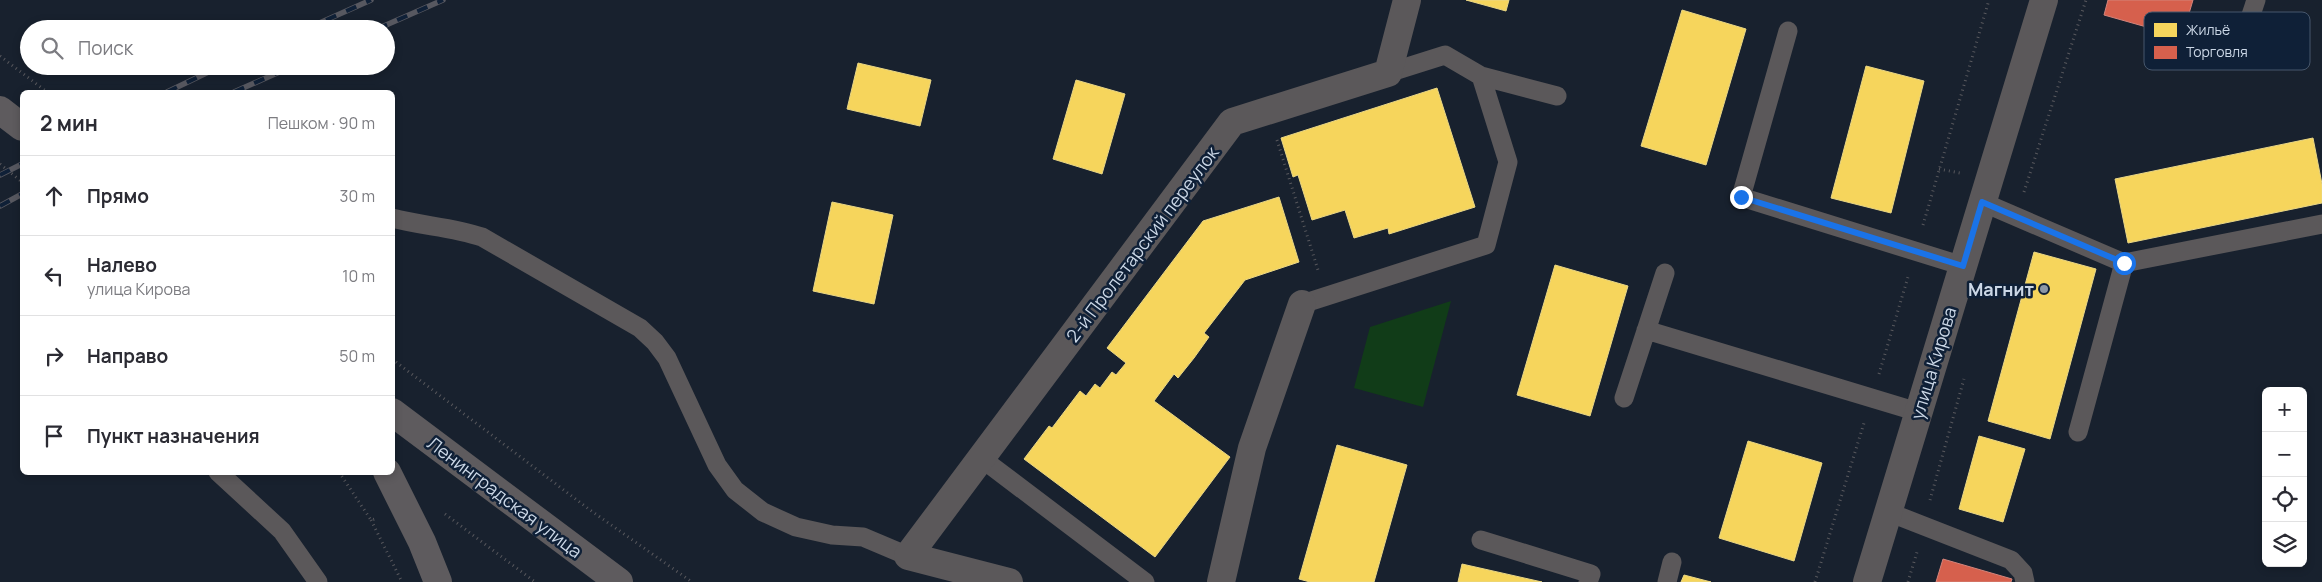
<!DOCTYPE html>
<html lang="ru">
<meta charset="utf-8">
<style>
:root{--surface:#fff;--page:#f2f2f3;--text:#2b2b33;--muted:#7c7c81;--line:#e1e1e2}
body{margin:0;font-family:Manrope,sans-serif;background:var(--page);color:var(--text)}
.controls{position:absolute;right:15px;bottom:15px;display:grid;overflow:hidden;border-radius:8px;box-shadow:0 2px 8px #0003}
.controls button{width:45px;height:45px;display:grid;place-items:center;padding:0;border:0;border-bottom:1px solid var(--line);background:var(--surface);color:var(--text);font:25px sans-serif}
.stop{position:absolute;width:15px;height:15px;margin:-11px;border:4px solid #1a73e8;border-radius:50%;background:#fff}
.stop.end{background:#1a73e8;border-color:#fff;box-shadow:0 1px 5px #0008}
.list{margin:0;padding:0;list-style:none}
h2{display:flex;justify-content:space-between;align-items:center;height:65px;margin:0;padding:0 20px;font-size:21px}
h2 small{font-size:16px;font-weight:400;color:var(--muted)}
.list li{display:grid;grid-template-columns:32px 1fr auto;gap:15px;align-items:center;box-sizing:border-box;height:80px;padding:0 20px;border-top:1px solid var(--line)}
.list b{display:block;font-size:19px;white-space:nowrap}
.list p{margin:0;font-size:16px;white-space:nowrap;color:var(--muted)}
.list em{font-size:16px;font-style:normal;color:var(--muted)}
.icon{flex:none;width:28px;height:28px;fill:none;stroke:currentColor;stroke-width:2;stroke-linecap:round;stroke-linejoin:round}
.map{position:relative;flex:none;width:2322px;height:582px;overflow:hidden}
.search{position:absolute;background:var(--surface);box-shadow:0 2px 8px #0003;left:20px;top:20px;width:375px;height:55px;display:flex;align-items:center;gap:12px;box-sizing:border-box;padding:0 18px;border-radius:28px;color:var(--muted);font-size:19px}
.panel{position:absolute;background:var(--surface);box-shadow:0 2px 8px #0003;left:20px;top:90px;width:375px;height:385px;border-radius:8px}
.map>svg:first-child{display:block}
.green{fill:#113c18}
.homes{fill:#f6d55c;stroke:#e9d685}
.shops{fill:#d6604d;stroke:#d3847b}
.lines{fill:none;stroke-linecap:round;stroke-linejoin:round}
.path{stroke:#58585d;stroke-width:3;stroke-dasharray:1 4;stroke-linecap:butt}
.lane{stroke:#5b585a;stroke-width:19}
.street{stroke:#5b585a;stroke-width:28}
.secondary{stroke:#5e5b5e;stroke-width:28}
.rail-casing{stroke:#575860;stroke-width:5.5}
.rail{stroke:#0f2037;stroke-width:4;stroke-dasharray:11;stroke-linecap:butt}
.route{stroke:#1a73e8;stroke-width:6}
.poi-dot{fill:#8c97a6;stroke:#0f2037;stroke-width:2}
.labels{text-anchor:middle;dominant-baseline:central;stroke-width:5;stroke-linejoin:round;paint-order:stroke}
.street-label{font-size:18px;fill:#cbd7e6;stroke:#0f2037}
.poi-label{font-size:18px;font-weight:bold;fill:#cbd7e6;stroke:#0f2037;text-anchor:end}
.key{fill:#0f2037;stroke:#47576c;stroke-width:1}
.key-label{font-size:14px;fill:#cbd7e6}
</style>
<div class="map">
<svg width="2322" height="582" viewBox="0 0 2322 582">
<rect width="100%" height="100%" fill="#18212e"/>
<path class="green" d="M1451 301 1423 407 1354 388 1370 327Z"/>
<path class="homes" d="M1466 0H1509L1506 11Z
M1682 10 1746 29 1706 165 1641 146Z
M858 63 931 80 920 126 847 109Z
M1866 66 1924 81 1891 213 1831 198Z
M1076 80 1125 94 1102 174 1053 159Z
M1437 88 1475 207 1389 234 1388 228 1354 238 1345 210 1312 220 1298 175 1293 177 1281 138Z
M2313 138 2322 184V203L2128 243 2115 179Z
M1279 197 1299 262 1245 280 1204 333 1209 337 1194 358 1178 378 1174 374 1154 401 1230 457 1155 557 1024 459 1049 426 1052 428 1080 391 1086 396 1095 384 1100 388 1112 372 1116 375 1126 363 1107 348 1203 221Z
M832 202 893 215 874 304 813 291Z
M2034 252 2096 269 2050 439 1988 421Z
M1555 265 1628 286 1590 416 1517 395Z
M1979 436 2025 449 2003 522 1959 509Z
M1748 441 1822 463 1794 561 1719 538Z
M1337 445 1407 465 1374 582H1310L1299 579Z
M1462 564 1542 582H1458Z
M1684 575 1711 582H1681Z"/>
<path class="shops" d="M2108 0H2193L2182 37 2104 15Z
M1943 559 2012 579 2011 582H1936Z"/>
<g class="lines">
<path class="path" d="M0 56 47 92
M1277 140 1318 270
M0 164 22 182
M1939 169 1960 173
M2024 192 2086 0
M1923 225 1989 0
M392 359 590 510 692 582
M1879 374 1908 277
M339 472 371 520 375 519
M1930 500 1964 379
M445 514 535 582
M371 520 402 582
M1815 582 1864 423
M1908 582 1917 552"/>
<path class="lane" d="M1788 31 1741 197 1963 266
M2188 47C2241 53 2240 48 2256 0
M1388 73 1445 55 1481 76 1557 96
M1982 202 2124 263 2322 224
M392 218C422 226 453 227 482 237L640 328 655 342 667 358 717 465 735 490 763 512 796 527 832 535 863 537 908 556
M1302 304 1486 245 1508 162 1481 76
M1646 330 1918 412
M1624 398 1665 273
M2078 432 2124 263
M981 458 1145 582
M218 472 282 531 318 582
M1888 512 2011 560 2023 573 2025 582
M1481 540 1591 574 1588 582
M1667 582 1672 562"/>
<path class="street" d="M1009 582 908 556 1232 122 1388 73 1407 0
M1221 582 1252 448 1302 304
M1867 582 2044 0"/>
<path class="secondary" d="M0 110 22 127
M392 412 619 582
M387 472 422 542 438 582"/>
<defs>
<path id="rail" d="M306 29 371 0
M377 29 443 0
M167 92 221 66
M234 92 293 66
M0 175 22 164
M0 206 22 194"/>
</defs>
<use href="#rail" class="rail-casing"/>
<use href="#rail" class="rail"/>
</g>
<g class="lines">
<path class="route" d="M1741 197 1963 266 1982 202 2124 263"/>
</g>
<circle class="poi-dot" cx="2044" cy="289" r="5"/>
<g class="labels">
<g class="street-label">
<text transform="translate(1142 244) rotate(-53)">2-й Пролетарский переулок</text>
<text transform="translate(1933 363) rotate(-73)">улица Кирова</text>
<text transform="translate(505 497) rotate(37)">Ленинградская улица</text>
</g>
<g class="poi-label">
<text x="2034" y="289">Магнит</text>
</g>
</g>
<rect x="2144" y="12" width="166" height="58" rx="8" class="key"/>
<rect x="2154" y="23" width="23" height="14" fill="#f6d55c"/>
<rect x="2154" y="46" width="23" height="13" fill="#d6604d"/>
<g class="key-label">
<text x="2186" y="35">Жильё</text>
<text x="2186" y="57">Торговля</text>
</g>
</svg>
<div class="controls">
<button>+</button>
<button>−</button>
<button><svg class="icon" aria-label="locate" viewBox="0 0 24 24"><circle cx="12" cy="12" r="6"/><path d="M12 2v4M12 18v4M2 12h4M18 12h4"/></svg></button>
<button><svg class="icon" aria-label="layers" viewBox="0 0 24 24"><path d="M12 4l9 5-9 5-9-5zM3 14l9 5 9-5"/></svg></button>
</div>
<div class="stop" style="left:2124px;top:263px"></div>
<div class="stop end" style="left:1741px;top:197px"></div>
<div class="search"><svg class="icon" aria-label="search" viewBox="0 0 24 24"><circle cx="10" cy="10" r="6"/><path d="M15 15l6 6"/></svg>Поиск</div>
<section class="panel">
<h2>2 мин<small>Пешком · 90 m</small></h2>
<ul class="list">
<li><svg class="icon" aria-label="ahead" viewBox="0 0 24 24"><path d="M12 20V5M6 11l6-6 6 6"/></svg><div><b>Прямо</b></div><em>30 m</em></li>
<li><svg class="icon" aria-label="left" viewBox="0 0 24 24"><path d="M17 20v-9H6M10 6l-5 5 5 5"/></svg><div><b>Налево</b><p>улица Кирова</p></div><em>10 m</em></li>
<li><svg class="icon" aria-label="right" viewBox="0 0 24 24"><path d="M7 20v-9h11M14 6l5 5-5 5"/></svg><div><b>Направо</b></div><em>50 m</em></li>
<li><svg class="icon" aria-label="arrive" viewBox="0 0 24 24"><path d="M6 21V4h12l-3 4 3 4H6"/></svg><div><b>Пункт назначения</b></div></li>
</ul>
</section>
</div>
